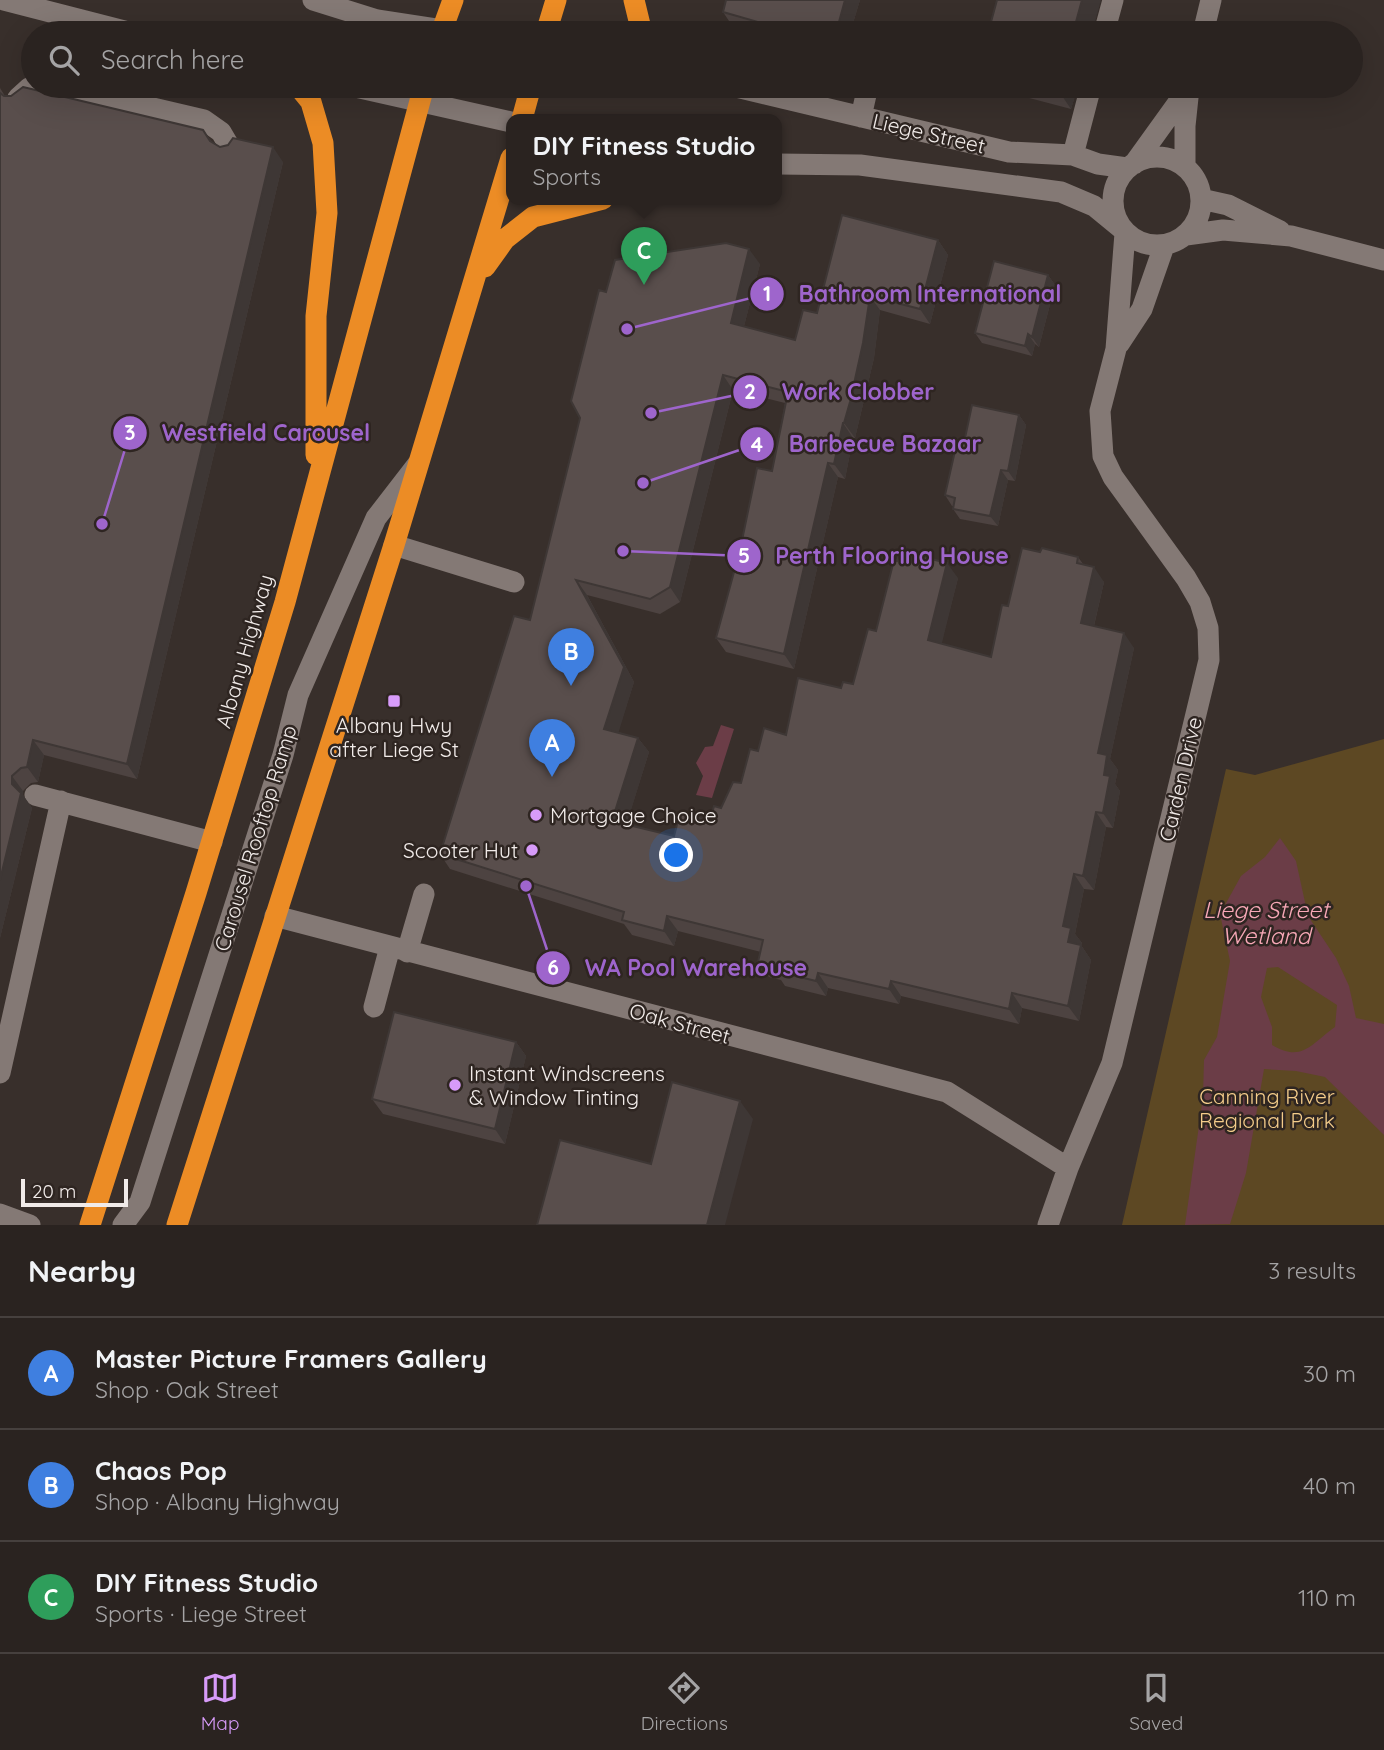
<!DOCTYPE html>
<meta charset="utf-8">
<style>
:root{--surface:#2a2320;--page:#362f2d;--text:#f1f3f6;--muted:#a5a4a5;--line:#46403e;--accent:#d79bf9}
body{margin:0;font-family:Quicksand,sans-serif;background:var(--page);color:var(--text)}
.scale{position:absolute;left:21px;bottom:18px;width:107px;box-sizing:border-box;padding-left:7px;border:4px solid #f1ebe9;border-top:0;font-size:19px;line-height:24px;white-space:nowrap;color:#f1ebe9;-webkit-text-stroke:5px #2e2521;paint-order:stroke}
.you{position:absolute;left:677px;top:856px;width:24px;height:24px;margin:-18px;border:5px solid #fff;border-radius:50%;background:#1a73e8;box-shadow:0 0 0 10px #1a73e833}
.badge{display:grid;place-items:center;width:46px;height:46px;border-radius:50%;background:var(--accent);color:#fff;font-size:23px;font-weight:700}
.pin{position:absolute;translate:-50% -58px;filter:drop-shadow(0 2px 4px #0008)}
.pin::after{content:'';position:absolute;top:37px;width:24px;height:21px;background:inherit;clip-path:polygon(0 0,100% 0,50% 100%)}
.popup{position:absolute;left:506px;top:114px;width:276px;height:91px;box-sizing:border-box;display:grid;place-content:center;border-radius:14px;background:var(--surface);filter:drop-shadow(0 2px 5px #0005);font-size:23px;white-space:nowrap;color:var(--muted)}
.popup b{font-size:26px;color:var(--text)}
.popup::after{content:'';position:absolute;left:50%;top:100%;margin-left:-14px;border:14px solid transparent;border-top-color:var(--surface)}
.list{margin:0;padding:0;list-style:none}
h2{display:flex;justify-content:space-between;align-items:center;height:91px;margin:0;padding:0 28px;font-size:30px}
h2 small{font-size:23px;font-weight:400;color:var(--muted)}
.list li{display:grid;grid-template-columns:46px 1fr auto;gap:21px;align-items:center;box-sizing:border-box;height:112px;padding:0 28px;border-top:2px solid var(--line)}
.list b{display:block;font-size:26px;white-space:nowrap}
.list p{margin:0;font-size:23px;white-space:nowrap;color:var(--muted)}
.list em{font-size:23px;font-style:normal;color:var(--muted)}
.icon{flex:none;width:38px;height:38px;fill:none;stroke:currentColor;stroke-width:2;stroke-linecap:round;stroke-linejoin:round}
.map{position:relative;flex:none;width:1384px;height:1225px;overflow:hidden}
.search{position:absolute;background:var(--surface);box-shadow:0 7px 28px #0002;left:21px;right:21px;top:21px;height:77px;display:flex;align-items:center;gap:18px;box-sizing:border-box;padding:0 24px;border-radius:38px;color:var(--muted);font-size:26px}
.sheet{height:427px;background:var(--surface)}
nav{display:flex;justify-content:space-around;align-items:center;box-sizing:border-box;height:98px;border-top:2px solid var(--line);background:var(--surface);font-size:19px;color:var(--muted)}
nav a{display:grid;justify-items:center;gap:4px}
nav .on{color:var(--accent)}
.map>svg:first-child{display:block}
.green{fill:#5d4823}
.water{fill:#6b3d47;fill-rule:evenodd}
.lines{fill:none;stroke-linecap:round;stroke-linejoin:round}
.minor{stroke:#847975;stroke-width:21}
.highway{stroke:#ec8c25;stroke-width:21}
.wall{fill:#4d4341}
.shaded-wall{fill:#3e3735}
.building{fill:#594e4c;stroke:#3e3735;stroke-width:2}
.poi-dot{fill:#d79bf9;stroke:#2e2521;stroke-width:2.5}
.labels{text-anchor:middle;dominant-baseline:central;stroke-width:5;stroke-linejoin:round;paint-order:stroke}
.street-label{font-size:21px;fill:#f1ebe9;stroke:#2e2521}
.poi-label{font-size:21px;fill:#f1ebe9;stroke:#2e2521;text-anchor:start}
.park-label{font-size:21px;fill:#f4cc8a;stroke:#2e2521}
.water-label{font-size:23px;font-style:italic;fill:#f8a8b7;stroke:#2e2521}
.leader{fill:none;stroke:#9e65cc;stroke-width:2.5}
.callout-dot{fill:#9e65cc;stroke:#2e2521;stroke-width:2.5}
.mark-label{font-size:21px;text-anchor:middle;font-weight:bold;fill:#fff}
.callout-label{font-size:23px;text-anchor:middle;font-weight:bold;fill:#9e65cc;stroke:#2e2521;stroke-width:5;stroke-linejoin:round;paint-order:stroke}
</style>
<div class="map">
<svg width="1384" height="1225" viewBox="0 0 1384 1225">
<rect width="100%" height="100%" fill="#382f2b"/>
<path class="green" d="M1384 739V1225H1122L1226 769 1255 775Z"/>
<path class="water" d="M721 725 734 729 712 798 696 795 703 776 696 763 705 747 713 746Z
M1280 838 1296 861 1308 916 1336 958 1349 986 1356 1018 1384 1024V1135L1325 1077 1296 1071 1264 1069 1246 1173 1230 1224 1185 1225 1203 1097 1204 1060 1217 1037 1230 961 1220 914 1241 876 1265 857ZM1278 967 1337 1005 1335 1027C1311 1044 1302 1063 1272 1045V1027L1261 997 1267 968Z"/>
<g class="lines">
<path class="minor" d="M4 0 132 33
M313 0 377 20 462 33
M1104 33 1113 0
M1203 33 1211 0
M59 86 204 120 221 132 231 149
M351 86 511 122
M732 86 1009 152 1073 155 1098 164 1127 168
M18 98 29 88 37 86
M861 117 868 86
M1073 155 1091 86
M1113 201a44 44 0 1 1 88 0a44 44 0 1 1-88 0Z
M777 164 860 165 1061 192 1094 206 1122 229
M1134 164 1188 89
M1185 167V126L1189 88
M1201 199 1228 205 1280 231
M1186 235 1223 230 1291 236 1384 260
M1119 344 1142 309 1164 246
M394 545 514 582
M35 795 212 842
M275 916 947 1092 1068 1168
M407 952 424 894
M374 1007 390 947
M0 1073 61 801
M0 1214 30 1225
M123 1225 140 1202 283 755 298 695 376 518 417 465
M1048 1225 1068 1168 1112 1063 1209 660 1208 628 1200 602 1186 578 1113 477 1103 456 1100 411 1116 349 1125 233"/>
<path class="highway" d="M634 0 642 33
M441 33 453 0
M546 33 556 0
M298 86 311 102 323 143 327 213 316 316V455
M522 119 531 86
M485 267 505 239 533 217 603 199
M90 1225 196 893 285 602 424 86
M177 1225 394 545 511 158"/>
</g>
<path class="wall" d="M726 0H860L850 33H755L733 27 723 12Z
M990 86H1078L1071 109 992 88Z
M0 88 5 96 203 130 212 142 220 147 283 162 137 779 44 755 38 782 31 783 23 791V795L32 808 0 938Z
M938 240 948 255 930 324 880 310 874 358 860 417 855 438H853L845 479 838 477 794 669 726 652 716 638 772 471 785 403 733 390 680 602 660 614 587 595 634 682 618 732 638 738 649 752 626 825 674 836 710 821 741 783 758 751 786 735 841 688 853 684 876 631 958 578 941 644 991 657 1008 606 1040 552 1078 557 1083 564 1104 582 1094 626 1134 648 1110 759 1118 770 1115 784 1120 791 1113 828 1106 827 1094 890 1084 889 1075 934 1082 943 1081 945 1091 960 1079 1021 1022 1008 1019 1024 901 996 899 1004 828 988 826 996 785 986 781 980 769 977 758 962 761 952 678 931 674 946 632 935 624 924 450 869 440 854 530 620 580 418 606 292 760 264 744 326 795 340 817 313Z
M1048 275 1055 285 1039 347 1035 344 1032 356 982 343 975 333Z
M1019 415 1026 425 1015 481 1008 480 998 526 960 519 953 509V506H952L945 495 964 443Z
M516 1042 526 1056 505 1144 383 1114 372 1099Z"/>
<path class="shaded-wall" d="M845 0H860L850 33H836Z
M1082 0H1101L1092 33H1073Z
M1059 86H1078L1071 109 1058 90Z
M273 147 283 162 137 779 127 764Z
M938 240 948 255 930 324 920 309Z
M749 249 760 264 741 338 731 323Z
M1048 275 1055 285 1039 347 1032 337Z
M870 296 880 310 874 358 855 438 844 423Z
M1028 334 1035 344 1032 356 1025 346Z
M723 375 733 390 680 602 670 587Z
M1019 415 1026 425 1015 481 1008 471Z
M843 423 853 438 845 479 834 464Z
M828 463 838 477 794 669 784 654Z
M1001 470 1008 480 998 526 990 516Z
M947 563 958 578 939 655 928 640Z
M1094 567 1104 582 1091 638 1081 623Z
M576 580 587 595 634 682 615 744 604 729Z
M1124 633 1134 648 1110 759 1118 770 1115 784 1120 791 1113 828 1103 813 1104 775 1098 753Z
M638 738 649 752 623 836 612 821Z
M33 740 44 755 38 782 27 767Z
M12 776 23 791V795L32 808 0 938V880L12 784Z
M1096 812 1106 827 1094 890 1083 876Z
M1074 874 1084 889 1075 934 1082 943 1081 945 1091 960 1079 1021 1068 1006V942L1063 926Z
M667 916 678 931 674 946 664 931Z
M818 973 828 988 826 996 816 981Z
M891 981 901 996 899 1004 889 989Z
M1012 993 1022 1008 1019 1024 1009 1009Z
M516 1042 526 1056 505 1144 495 1129Z
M740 1101 753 1119 725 1225H707Z"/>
<path class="building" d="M726 0H845L836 33H796L723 12Z
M997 0H1082L1073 33H988Z
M1040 86H1059L1058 90Z
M23 87 203 130 210 141 220 147 228 145 233 138 273 147 127 764 33 740 27 767 21 768 12 776V784L21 793 0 880V93L4 96H11Z
M842 215 938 240 920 309 870 296 863 343 850 402 844 423H843L834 464 828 463 784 654 716 638 740 550 757 468 772 471 788 392 723 375 670 587 650 599 576 580 624 667 604 729 638 738 612 821 674 836 680 813 710 821 714 806 721 808 733 782 741 783 750 749 758 751 764 728 786 735 798 678 841 688 843 682 853 684 868 629 876 631 894 560 897 561 900 551 947 563 928 640 991 657 1002 605 1008 606 1022 548 1040 552 1042 548 1078 557 1077 563 1094 567 1081 623 1124 633 1098 753 1107 755 1104 775 1110 776 1103 813 1096 812 1083 876 1074 874 1063 926 1071 928 1068 942 1081 945 1068 1006 1012 993 1009 1009 891 981 889 989 818 973 816 981 775 971 776 966 758 962 763 940 667 916 664 931 622 920 624 912 440 854 514 616 530 620 580 418 571 401 599 290 606 292 615 260 726 243 749 249 731 323 795 340 803 310 817 313Z
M994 261 1048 275 1032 337 1028 334 1025 346 975 333Z
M972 405 1019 415 1008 471 1001 470 990 516 953 509 955 498 945 495 957 442 964 443Z
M394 1012 516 1042 495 1129 372 1099Z
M672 1082 740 1101 707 1225H537L560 1140 651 1164Z"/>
<g class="poi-dot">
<rect x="387" y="694" width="14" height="14" rx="3.5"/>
<circle cx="536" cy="815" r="7"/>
<circle cx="532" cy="850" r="7"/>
<circle cx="455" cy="1085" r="7"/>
</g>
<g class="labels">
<g class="street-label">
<text transform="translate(929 133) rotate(13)">Liege Street</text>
<text transform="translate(244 651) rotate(-74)">Albany Highway</text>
<text transform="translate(1180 779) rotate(-77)">Carden Drive</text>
<text transform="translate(255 838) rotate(-73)">Carousel Rooftop Ramp</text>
<text transform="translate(680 1023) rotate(15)">Oak Street</text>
</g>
<g class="poi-label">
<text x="394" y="725" text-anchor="middle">Albany Hwy<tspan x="394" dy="24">after Liege St</tspan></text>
<text x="550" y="815">Mortgage Choice</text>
<text x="518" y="850" text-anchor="end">Scooter Hut</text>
<text x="469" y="1073">Instant Windscreens<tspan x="469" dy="24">&amp; Window Tinting</tspan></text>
</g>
<g class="park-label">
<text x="1267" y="1096">Canning River<tspan x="1267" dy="24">Regional Park</tspan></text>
</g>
<g class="water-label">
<text x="1266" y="909">Liege Street<tspan x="1266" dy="26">Wetland</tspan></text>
</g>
</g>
<path class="leader" d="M627 329L767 294M651 413L750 392M102 524L130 433M643 483L757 444M623 551L744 556M526 886L553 968"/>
<g class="callout-dot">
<circle cx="627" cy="329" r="7"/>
<circle cx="651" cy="413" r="7"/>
<circle cx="102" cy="524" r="7"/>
<circle cx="643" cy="483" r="7"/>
<circle cx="623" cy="551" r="7"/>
<circle cx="526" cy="886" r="7"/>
<circle cx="767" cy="294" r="18"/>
<circle cx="750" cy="392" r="18"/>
<circle cx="130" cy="433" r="18"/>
<circle cx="757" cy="444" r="18"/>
<circle cx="744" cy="556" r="18"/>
<circle cx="553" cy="968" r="18"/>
</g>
<g class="mark-label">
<text x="767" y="301">1</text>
<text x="750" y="399">2</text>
<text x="130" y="440">3</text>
<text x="757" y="452">4</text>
<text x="744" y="563">5</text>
<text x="553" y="975">6</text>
</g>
<g class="callout-label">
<text x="930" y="302">Bathroom International</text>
<text x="858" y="400">Work Clobber</text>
<text x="266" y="441">Westfield Carousel</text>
<text x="885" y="452">Barbecue Bazaar</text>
<text x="892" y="564">Perth Flooring House</text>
<text x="696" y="976">WA Pool Warehouse</text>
</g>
</svg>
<div class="scale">20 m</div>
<div class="you"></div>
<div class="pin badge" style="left:552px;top:777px;background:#3f7fe0">A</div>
<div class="pin badge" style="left:571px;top:686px;background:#3f7fe0">B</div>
<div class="pin badge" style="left:644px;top:285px;background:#2e9e5b">C</div>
<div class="popup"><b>DIY Fitness Studio</b>Sports</div>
<div class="search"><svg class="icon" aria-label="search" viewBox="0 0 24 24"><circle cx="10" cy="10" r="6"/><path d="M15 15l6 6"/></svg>Search here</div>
</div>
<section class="sheet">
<h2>Nearby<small>3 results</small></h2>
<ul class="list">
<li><span class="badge" style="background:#3f7fe0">A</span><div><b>Master Picture Framers Gallery</b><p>Shop · Oak Street</p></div><em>30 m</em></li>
<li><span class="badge" style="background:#3f7fe0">B</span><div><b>Chaos Pop</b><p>Shop · Albany Highway</p></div><em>40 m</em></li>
<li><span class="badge" style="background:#2e9e5b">C</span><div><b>DIY Fitness Studio</b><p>Sports · Liege Street</p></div><em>110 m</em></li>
</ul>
</section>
<nav>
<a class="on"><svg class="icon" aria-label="map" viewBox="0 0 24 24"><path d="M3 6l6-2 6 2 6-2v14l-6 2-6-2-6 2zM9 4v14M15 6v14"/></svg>Map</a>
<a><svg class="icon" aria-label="directions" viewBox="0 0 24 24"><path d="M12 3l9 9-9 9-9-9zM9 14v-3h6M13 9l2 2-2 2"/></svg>Directions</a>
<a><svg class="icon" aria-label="saved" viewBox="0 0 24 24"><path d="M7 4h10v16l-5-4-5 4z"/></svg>Saved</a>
</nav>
